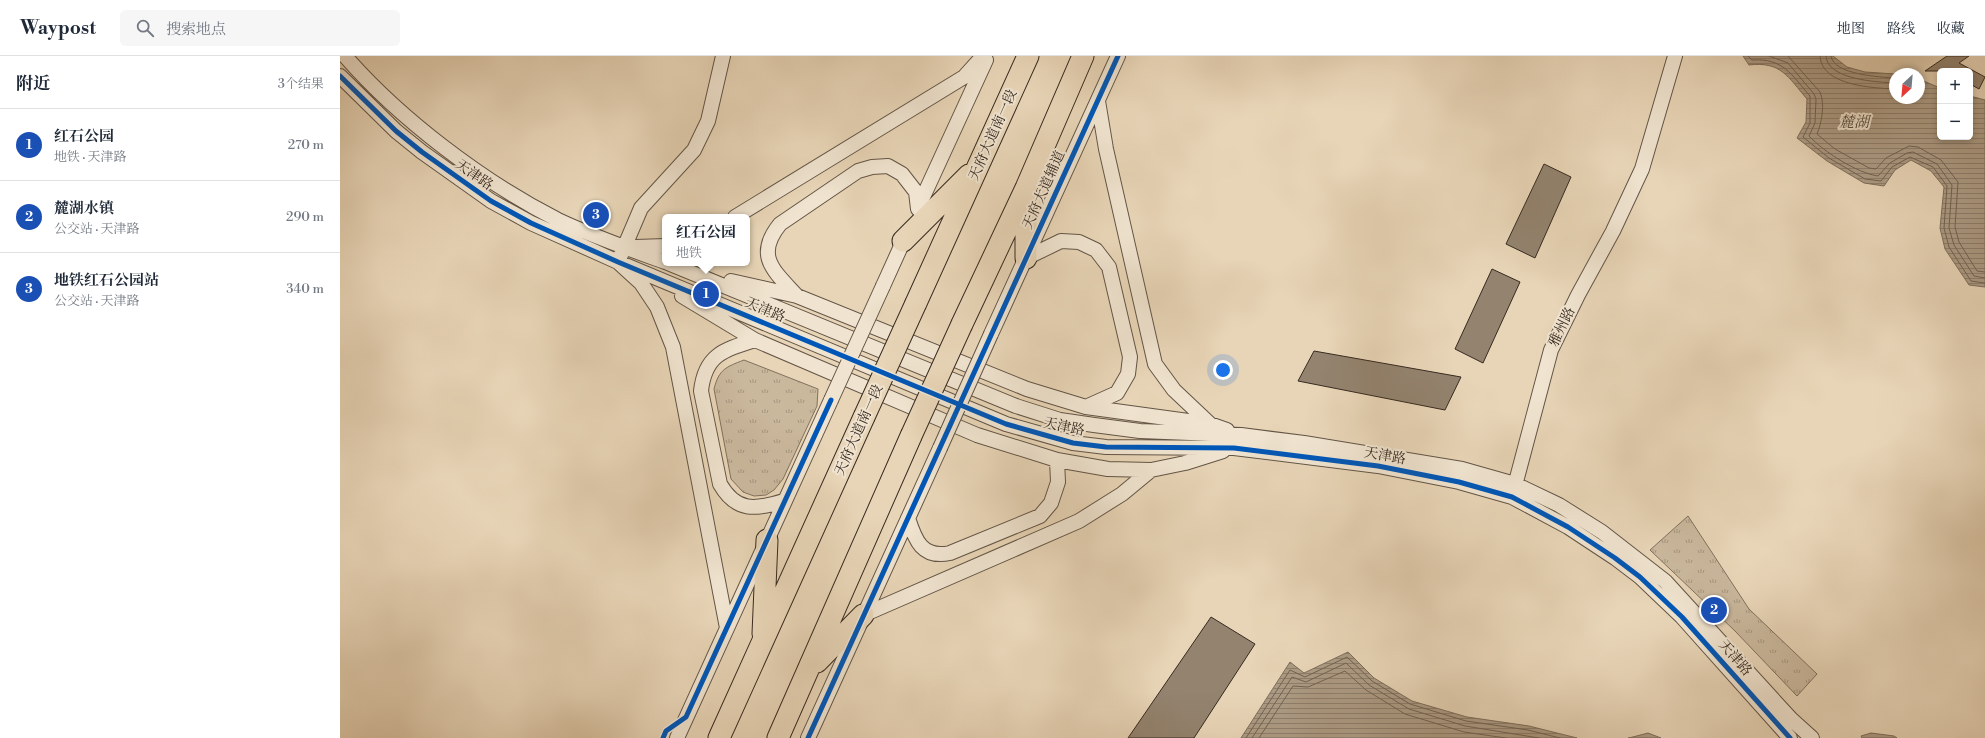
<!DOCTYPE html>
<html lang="zh">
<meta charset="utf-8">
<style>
:root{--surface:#fff;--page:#f6f6f7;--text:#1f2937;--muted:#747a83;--line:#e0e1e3;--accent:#8f2418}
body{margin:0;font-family:"Libre Bodoni","Noto Serif SC",serif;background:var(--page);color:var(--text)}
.controls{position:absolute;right:12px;top:12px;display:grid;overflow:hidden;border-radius:6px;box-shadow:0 2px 6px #0003}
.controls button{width:36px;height:36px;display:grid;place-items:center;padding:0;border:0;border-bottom:1px solid var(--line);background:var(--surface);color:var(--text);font:20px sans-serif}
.compass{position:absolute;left:1549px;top:12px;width:36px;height:36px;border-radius:50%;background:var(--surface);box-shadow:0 2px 6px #0003;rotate:206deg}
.you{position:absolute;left:883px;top:314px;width:14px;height:14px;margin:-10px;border:3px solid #fff;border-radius:50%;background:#1a73e8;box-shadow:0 0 0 6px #1a73e833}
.badge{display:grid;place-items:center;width:26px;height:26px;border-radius:50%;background:var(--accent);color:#fff;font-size:13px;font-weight:700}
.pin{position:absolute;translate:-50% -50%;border:2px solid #fff;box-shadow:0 1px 4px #0006}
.popup{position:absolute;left:322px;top:158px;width:88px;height:52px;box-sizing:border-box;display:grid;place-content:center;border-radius:6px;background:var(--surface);filter:drop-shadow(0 1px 3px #0005);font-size:13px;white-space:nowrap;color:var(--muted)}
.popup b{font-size:15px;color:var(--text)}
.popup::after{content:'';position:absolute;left:50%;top:100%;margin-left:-8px;border:8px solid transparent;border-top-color:var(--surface)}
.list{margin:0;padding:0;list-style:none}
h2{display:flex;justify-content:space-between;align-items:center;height:52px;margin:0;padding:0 16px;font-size:17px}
h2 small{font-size:13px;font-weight:400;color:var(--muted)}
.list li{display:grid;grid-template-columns:26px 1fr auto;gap:12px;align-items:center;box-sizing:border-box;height:72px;padding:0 16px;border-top:1px solid var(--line)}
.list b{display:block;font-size:15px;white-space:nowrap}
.list p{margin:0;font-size:13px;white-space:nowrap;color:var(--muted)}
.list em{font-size:13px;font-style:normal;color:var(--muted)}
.icon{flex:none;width:22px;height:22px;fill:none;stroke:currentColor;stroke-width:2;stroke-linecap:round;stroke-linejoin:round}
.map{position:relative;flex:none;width:1645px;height:682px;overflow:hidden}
header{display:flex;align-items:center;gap:24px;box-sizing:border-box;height:56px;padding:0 20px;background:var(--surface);border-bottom:1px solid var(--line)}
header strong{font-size:19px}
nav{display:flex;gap:22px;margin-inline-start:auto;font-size:14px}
.search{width:280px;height:36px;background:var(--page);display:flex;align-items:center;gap:10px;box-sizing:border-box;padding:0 14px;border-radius:6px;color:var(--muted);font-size:15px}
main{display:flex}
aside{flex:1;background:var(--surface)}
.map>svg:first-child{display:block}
.grass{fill:url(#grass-tufts);stroke:#80715e}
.water{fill:url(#water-rules);stroke:#7d6e5c}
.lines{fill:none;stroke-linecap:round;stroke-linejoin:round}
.shore{stroke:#726252;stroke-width:1}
.building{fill:#93836f;stroke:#372a20}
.minor-casing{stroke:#635546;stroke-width:16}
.highway-casing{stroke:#372a20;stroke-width:23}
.minor{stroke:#f0e4d0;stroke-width:14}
.highway{stroke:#e8d5b7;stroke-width:21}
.minor-bridge-casing{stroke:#635546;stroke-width:16;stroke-linecap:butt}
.highway-bridge-casing{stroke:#372a20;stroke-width:23;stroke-linecap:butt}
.minor-bridge{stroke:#f0e4d0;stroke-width:14}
.highway-bridge{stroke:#e8d5b7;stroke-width:21}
.cycleway-casing{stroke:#f0e4d0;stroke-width:8}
.cycleway{stroke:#0057b8;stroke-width:5}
.labels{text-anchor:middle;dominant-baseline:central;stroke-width:4;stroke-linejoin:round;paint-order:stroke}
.street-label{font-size:14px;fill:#372a20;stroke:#f0e4d0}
.water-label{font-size:15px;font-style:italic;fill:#5a4c3e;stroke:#f0e4d0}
</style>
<header>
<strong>Waypost</strong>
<div class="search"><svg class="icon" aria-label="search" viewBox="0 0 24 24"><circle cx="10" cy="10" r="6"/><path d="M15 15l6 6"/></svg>搜索地点</div>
<nav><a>地图</a><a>路线</a><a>收藏</a></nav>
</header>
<main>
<aside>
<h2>附近<small>3个结果</small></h2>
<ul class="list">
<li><span class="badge" style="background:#1a4fb4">1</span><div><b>红石公园</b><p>地铁 · 天津路</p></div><em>270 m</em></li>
<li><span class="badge" style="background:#1a4fb4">2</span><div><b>麓湖水镇</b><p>公交站 · 天津路</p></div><em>290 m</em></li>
<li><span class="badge" style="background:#1a4fb4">3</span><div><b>地铁红石公园站</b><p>公交站 · 天津路</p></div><em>340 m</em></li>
</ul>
</aside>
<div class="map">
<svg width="1645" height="682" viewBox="0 0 1645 682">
<defs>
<pattern id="grass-tufts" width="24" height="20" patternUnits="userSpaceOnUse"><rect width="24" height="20" fill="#cab89d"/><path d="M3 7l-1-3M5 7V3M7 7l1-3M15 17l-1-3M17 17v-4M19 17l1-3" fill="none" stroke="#a59680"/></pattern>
<pattern id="water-rules" width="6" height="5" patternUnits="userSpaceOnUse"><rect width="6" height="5" fill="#ac9b84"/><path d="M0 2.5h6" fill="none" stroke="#8d7f6c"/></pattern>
</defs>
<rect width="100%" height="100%" fill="#e8d5b7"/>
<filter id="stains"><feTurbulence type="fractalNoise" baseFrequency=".005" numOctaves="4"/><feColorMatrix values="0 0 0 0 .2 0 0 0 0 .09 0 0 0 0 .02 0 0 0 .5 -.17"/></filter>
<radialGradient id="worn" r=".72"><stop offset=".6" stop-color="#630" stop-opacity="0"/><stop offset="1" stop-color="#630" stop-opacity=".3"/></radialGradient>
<path class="grass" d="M404 304 478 333 477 350 443 423 434 434 426 439 414 440 403 436 391 423 374 333C379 313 386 311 404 304Z
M1348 460 1409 553 1477 618 1457 640 1395 575 1310 494Z"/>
<path class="water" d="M1403 0H1493L1507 11 1525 16 1555 18V42H1579V23L1600 32V81H1630V40L1645 44V231L1629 229 1605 193 1600 172 1604 131 1591 115 1571 104 1555 114 1544 130 1524 127 1487 105 1457 82 1466 66 1467 43C1448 21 1441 5 1409 9Z
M1008 596 1034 622 1072 645 1127 661 1189 670 1237 682H901L950 606 964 617Z
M1308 677 1321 682H1288H1289Z
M1531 677 1554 680 1557 682H1522L1521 680Z"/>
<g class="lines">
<path class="shore" d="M1408 0 1412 4C1443 2 1451 18 1470 40V67L1463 81 1489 102 1525 123 1541 125 1552 111 1570 101 1593 111 1607 130 1604 172 1609 191 1631 225 1645 227
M1429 0 1448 7 1474 38 1476 43 1475 67 1469 80C1484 96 1517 117 1538 120L1550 107 1567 97 1573 96 1597 108 1612 129 1609 172 1614 189 1634 220 1645 222
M1448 0 1480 36C1485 48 1482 66 1477 78L1495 93 1529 112 1536 113 1546 102 1569 90 1578 91 1601 104 1618 126 1615 171 1619 186 1637 215 1645 216
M1480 0C1481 30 1534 32 1555 33
M1486 0C1487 24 1538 26 1555 27
M1491 0C1493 19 1541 21 1555 22
M906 682 950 614 965 621 1007 601 1032 625 1070 648 1126 665 1188 674 1220 682
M912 682 952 621 966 626 1006 607 1029 629 1069 653 1125 670 1199 682
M919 682 953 630 968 631 1005 615 1026 634 1065 658 1124 676 1166 682"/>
</g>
<path class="building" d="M1607 0H1629L1619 7 1645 21 1639 33 1630 28V15H1585Z
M1204 108 1231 121 1195 202 1166 188Z
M1152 213 1180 226 1143 307 1115 293Z
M974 295 1121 321 1105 354 958 325Z
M871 561 915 588 854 682H788Z"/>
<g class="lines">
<defs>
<path id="minor" d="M5 0C60 63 143 126 218 164 252 180 289 193 325 206
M383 0 368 65 354 94 301 152 278 206 301 227 317 251 333 291 387 572
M0 20 56 75 82 96 151 145 191 167 278 206 666 368 733 387 766 391 894 392 1038 410 1119 426 1172 441 1228 471 1275 502 1300 521 1342 561 1450 682
M758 45 766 93 815 308 834 334 870 368
M578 152 646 4
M395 161 624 21 643 0
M296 191 325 190
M686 202 721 185 739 186 756 194 769 211 790 301 788 318 777 337 748 350
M328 207 676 350 720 364 754 369 800 375 901 379 964 387 1122 413 1175 428 1219 449 1262 476 1325 525 1451 663 1472 682
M391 225 457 240 687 333 746 351 870 368 887 374
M543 230 567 177
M342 240 415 284 637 379 717 404 768 413 811 414 845 407 883 395
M457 240C434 215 414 200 440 168L518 115 532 111 548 110 562 118 576 136 578 153
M651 278 778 0
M415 284C383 294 365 299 361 335L380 428C396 456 415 454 444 445
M1173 437 1211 294 1238 239 1273 175 1302 113 1335 0
M568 462C575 484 582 503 610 497L700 460 711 447 718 426 717 404
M523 559 739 465 782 438 811 414
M337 682 491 344
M468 682 600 392"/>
<path id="highway" d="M563 185 629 119
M686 202V139
M576 247 688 0
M622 268 686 132 743 0
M423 578 427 484
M477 606 523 559
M379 682 524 361
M438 682 571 380"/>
</defs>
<use href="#minor" class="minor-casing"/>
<use href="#highway" class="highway-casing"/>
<use href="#minor" class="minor"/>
<use href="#highway" class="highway"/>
<defs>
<path id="minor-bridge" d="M491 344 543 230
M600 392 651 278"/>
<path id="highway-bridge" d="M524 361 576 247
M571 380 622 268"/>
</defs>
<use href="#minor-bridge" class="minor-bridge-casing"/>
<use href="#highway-bridge" class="highway-bridge-casing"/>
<use href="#minor-bridge" class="minor-bridge"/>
<use href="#highway-bridge" class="highway-bridge"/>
<defs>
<path id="cycleway" d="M0 20 56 75 82 96 151 145 191 167 278 206 666 368 733 387 766 391 894 392 1038 410 1119 426 1172 441 1228 471 1275 502 1300 521 1342 561 1450 682
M323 682 326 675 346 661 491 344
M468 682 778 0"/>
</defs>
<use href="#cycleway" class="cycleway-casing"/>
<use href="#cycleway" class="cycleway"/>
</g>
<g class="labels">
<g class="street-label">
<text transform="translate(653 79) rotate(-66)">天府大道南一段</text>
<text transform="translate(134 119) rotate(35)">天津路</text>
<text transform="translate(704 134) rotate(-66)">天府大道辅道</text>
<text transform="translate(425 254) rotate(23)">天津路</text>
<text transform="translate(1222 271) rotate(-64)">雅州路</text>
<text transform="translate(724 371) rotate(12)">天津路</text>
<text transform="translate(519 374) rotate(-66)">天府大道南一段</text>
<text transform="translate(1045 400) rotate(10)">天津路</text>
<text transform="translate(1395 602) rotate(49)">天津路</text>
</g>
<g class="water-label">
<text x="1514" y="66">麓湖</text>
</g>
</g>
<rect width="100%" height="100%" filter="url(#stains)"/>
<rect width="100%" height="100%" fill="url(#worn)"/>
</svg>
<div class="controls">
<button>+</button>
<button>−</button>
</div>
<svg class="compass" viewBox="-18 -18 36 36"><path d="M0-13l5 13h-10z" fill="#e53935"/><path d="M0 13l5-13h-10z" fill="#747a83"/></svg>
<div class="you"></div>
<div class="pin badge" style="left:366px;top:238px;background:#1a4fb4">1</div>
<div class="popup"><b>红石公园</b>地铁</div>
<div class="pin badge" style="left:1374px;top:554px;background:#1a4fb4">2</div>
<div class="pin badge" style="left:256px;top:159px;background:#1a4fb4">3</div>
</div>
</main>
